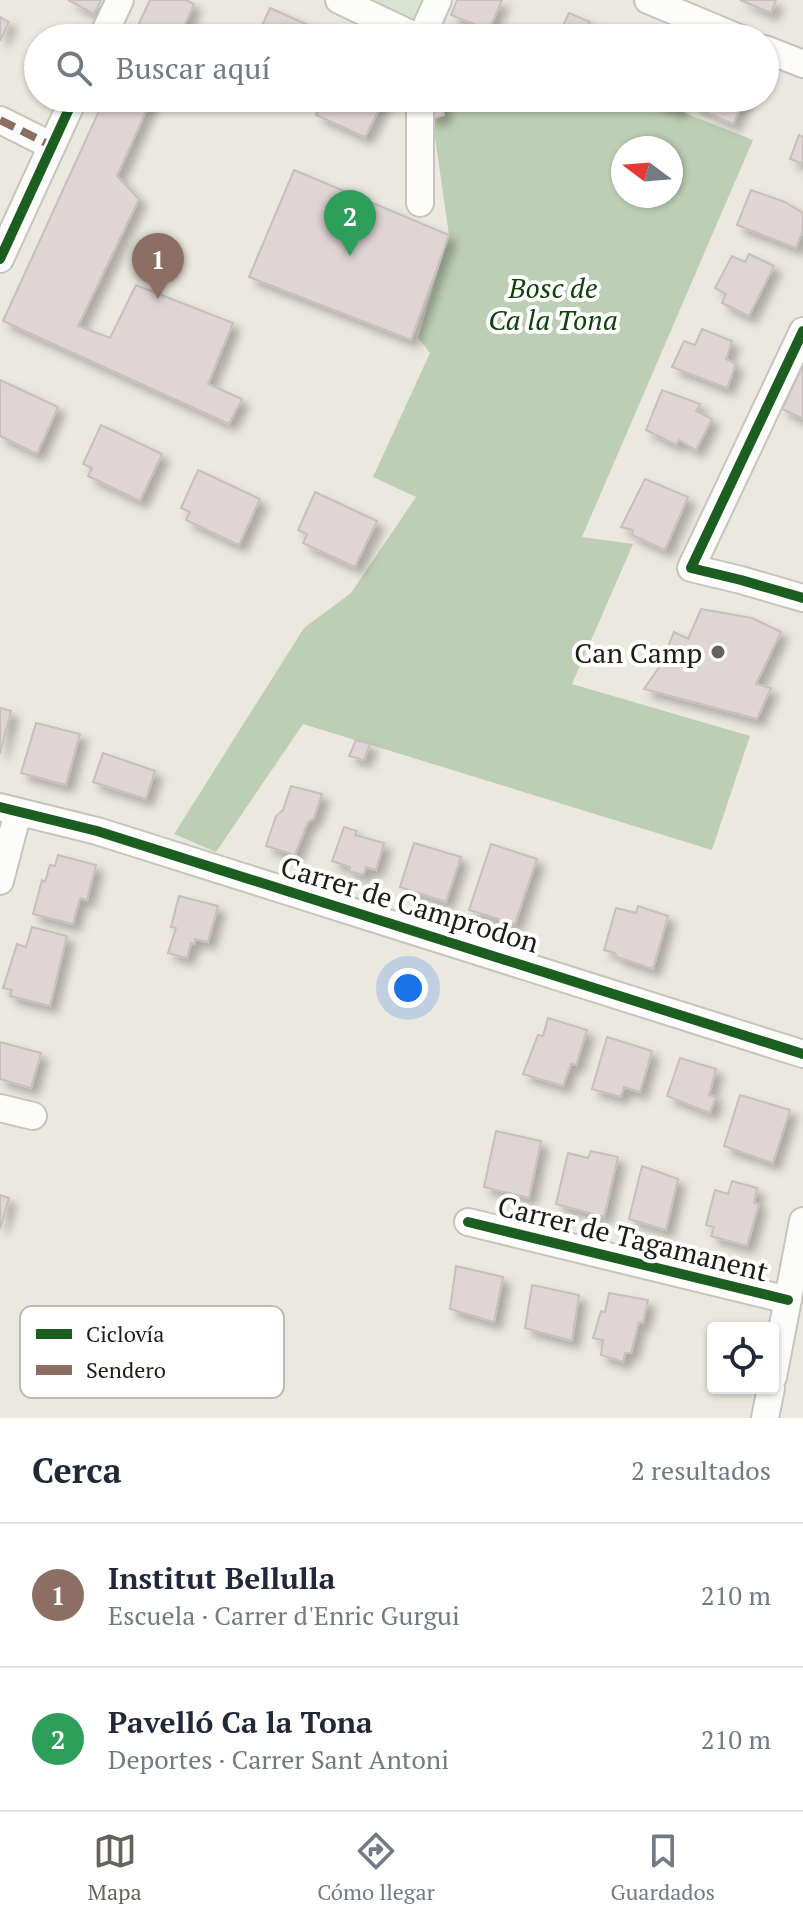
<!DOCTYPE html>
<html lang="es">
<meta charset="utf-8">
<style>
:root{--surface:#fff;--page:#f6f6f7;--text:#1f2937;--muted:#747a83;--line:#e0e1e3;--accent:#66635c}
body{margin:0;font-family:"PT Serif",serif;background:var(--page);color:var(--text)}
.controls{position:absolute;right:24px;bottom:24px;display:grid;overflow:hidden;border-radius:8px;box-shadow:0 2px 6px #0004}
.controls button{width:72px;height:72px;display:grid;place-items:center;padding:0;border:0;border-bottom:2px solid var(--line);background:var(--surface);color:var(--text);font:40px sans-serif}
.compass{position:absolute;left:611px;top:136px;width:72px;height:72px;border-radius:50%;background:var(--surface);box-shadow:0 2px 6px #0004;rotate:286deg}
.you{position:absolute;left:408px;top:988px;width:28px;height:28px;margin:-20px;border:6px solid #fff;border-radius:50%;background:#1a73e8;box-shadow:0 0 0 12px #1a73e833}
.badge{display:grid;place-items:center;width:52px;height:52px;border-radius:50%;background:var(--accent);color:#fff;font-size:26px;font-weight:700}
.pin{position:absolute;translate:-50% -66px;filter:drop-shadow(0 2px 4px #0008)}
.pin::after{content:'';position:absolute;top:42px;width:28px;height:24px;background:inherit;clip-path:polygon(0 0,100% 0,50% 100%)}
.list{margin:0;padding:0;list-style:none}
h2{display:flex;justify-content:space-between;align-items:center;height:104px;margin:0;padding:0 32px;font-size:34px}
h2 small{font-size:26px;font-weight:400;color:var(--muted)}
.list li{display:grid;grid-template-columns:52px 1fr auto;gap:24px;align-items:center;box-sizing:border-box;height:144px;padding:0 32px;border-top:2px solid var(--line)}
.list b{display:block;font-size:30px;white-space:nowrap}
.list p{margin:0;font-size:26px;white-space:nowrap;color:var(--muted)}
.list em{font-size:26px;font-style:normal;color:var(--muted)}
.icon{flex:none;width:44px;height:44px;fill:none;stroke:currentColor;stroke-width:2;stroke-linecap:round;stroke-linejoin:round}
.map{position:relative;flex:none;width:803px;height:1418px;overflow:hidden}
.search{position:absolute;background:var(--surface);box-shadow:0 2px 6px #0004;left:24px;right:24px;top:24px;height:88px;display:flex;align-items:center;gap:20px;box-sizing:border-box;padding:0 28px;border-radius:44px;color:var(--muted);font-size:30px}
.sheet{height:392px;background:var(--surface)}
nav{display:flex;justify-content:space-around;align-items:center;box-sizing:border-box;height:112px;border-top:2px solid var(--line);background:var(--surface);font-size:22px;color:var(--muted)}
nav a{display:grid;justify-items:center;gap:4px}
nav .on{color:var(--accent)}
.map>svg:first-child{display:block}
.green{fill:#d7e4d0}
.forest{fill:#bcceb4;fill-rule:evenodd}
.building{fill:#e0d4d5;stroke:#c5c0be;stroke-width:2;filter:url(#shadow)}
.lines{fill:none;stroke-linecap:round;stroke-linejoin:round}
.minor-casing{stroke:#c6c4bc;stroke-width:30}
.minor{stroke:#fcfcfa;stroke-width:26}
.quiet{stroke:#8d6e63;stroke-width:8;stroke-dasharray:16 8;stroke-linecap:butt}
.cycleway-casing{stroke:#fff;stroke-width:15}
.cycleway{stroke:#1b5e20;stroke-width:10}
.poi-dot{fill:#66635c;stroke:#fff;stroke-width:3}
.labels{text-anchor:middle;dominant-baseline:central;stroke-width:8;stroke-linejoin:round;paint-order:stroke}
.park-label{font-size:28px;font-style:italic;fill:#10410b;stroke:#fff}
.poi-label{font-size:28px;fill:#1e1c16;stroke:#fff;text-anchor:end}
.street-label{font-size:28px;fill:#1e1c16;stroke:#fff}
.key{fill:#fff;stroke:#bcbbb9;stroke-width:2}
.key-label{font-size:22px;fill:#1e1c16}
</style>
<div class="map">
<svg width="803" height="1418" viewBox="0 0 803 1418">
<defs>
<filter id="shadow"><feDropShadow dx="7" dy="7" stdDeviation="4" flood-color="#0004"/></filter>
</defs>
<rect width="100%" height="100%" fill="#ebe8df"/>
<path class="green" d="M364 0H430L419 28Z"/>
<path class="forest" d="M470 98H647L753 140 582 537 633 544 572 684 750 736 712 850 303 724 216 852 174 834 304 628 351 593 416 497 373 477 430 353 418 338 449 235 432 116ZM623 148H671V196H623Z"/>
<path class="building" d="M68 0H101L94 14Z
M150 0H186L194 4 179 38H132Z
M457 0H502L489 30 451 15Z
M740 0H776L771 13Z
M270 8 337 38H256Z
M569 13 590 22 588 27 612 38H557Z
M0 17 9 22 0 41Z
M105 98H152L117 176 139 199 78 326 110 338 136 285 233 323 208 384 242 399 229 424 3 321Z
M324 98H385L365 137 316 115Z
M427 98H442L444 115 429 119Z
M647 98H683L677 111Z
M695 98H745L733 124 692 106Z
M799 135 803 137V164L790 159Z
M294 170 449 235 411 340 249 277Z
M751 190 785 202 803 213V231L796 248 737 225Z
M749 254 774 266 749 316 722 303 726 294 715 288 732 256 745 262Z
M702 329 732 341 726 359 736 364 727 388 672 367 684 341 695 345Z
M803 365V419L782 409Z
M0 380 58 407 37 454 0 436Z
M662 390 700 404 696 411 712 419 696 450 679 440 676 445 646 430Z
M101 425 162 454 140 501 88 476 92 468 83 464Z
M198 470 260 499 239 545 186 520 190 512 181 508Z
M645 479 688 497 665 550 632 535 633 530 621 527Z
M315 492 377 521 355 567 303 543 307 534 298 530Z
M701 609 752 618 781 632 756 684 771 688 757 719 644 689 660 666 674 632 688 639Z
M0 708 11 711 0 754Z
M36 723 80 734 66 785 21 773Z
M356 740 370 744 364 760 349 756Z
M103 753 155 771 146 799 93 782Z
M291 786 322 794 314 818 308 822 295 855 266 846 276 816 283 810Z
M344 827 357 831 355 835 384 843 376 870 366 867 363 875 349 871 350 867 332 861Z
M414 843 461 857 446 902 400 887Z
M491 844 537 859 515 924 469 910Z
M58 855 96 865 87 900 80 898 73 924 33 914 42 880 45 882 50 865 55 866Z
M179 896 218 906 208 942 195 939 194 944 191 943 187 958 168 953 176 928 171 927Z
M638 906 668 916 653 969 617 957 615 953 604 950 616 908 636 913Z
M32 927 67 936 50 1006 10 996 12 990 3 988 17 944 26 947Z
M548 1018 587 1030 576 1065 571 1064 563 1086 523 1074 538 1035 543 1036Z
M607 1037 652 1051 640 1092 624 1087 621 1097 592 1089Z
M0 1042 41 1053 31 1088 0 1079Z
M680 1058 716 1069 709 1095 716 1097 710 1113 667 1096Z
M740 1095 790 1110 773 1163 724 1146Z
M496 1131 541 1141 529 1198 484 1187Z
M591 1151 618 1157 604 1217 556 1204 568 1153 588 1158Z
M642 1166 678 1179 666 1230 629 1219Z
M732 1181 757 1188 754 1203 759 1204 747 1246 711 1236 714 1227 706 1225 715 1190 728 1194Z
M0 1195 9 1198 0 1229Z
M456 1266 503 1277 494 1322 450 1309Z
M532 1285 579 1295 572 1341 525 1328Z
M609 1293 648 1300 643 1323 639 1322 631 1353H625L623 1362 601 1355 603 1340 593 1338 601 1311 605 1312Z"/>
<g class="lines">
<defs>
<path id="minor" d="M339 0 419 38
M648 0 739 38
M102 38 120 0
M421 38 438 0
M765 49 803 64
M0 120 52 146
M420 203V98
M0 259 74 98
M803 331 691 568 741 580 803 598
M0 807 97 831 803 1054
M0 881 18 812
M0 1108 33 1116
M468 1222 788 1300
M773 1377 803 1221
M765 1418 771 1388"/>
</defs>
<use href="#minor" class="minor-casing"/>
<use href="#minor" class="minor"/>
<path class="quiet" d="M0 120 52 146"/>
<defs>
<path id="cycleway" d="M0 259 74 98
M803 331 691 568 741 580 803 598
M0 807 97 831 803 1054
M468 1222 788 1300"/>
</defs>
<use href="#cycleway" class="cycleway-casing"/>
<use href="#cycleway" class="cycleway"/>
</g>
<circle class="poi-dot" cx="718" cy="652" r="8"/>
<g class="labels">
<g class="park-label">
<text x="553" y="287">Bosc de<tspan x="553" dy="32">Ca la Tona</tspan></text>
</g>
<g class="poi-label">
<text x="702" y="652">Can Camp</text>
</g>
<g class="street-label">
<text transform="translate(410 904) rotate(17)">Carrer de Camprodon</text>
<text transform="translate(633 1238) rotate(14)">Carrer de Tagamanent</text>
</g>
</g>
<rect x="20" y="1306" width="264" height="92" rx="12" class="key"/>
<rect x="36" y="1329" width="36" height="10" fill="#1b5e20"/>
<rect x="36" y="1365" width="36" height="10" fill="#8d6e63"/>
<g class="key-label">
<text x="86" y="1342">Ciclovía</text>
<text x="86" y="1378">Sendero</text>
</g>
</svg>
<div class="controls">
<button><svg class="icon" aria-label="locate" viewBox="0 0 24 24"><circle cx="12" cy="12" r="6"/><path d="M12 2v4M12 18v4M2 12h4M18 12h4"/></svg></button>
</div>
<svg class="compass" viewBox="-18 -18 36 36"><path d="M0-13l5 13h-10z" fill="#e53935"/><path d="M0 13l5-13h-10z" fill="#747a83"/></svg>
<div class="you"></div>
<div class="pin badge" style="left:158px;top:299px;background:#8d6e63">1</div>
<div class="pin badge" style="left:350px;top:256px;background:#2e9e5b">2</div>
<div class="search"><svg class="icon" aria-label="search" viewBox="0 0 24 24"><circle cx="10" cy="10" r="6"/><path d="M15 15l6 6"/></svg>Buscar aquí</div>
</div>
<section class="sheet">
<h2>Cerca<small>2 resultados</small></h2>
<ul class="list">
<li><span class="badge" style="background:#8d6e63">1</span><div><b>Institut Bellulla</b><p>Escuela · Carrer d'Enric Gurgui</p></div><em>210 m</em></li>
<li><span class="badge" style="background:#2e9e5b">2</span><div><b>Pavelló Ca la Tona</b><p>Deportes · Carrer Sant Antoni</p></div><em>210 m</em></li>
</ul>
</section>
<nav>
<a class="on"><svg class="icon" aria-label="map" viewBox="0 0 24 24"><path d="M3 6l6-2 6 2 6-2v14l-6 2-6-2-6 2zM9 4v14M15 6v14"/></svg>Mapa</a>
<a><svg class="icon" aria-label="directions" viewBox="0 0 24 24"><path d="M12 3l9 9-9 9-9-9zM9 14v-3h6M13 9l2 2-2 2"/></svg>Cómo llegar</a>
<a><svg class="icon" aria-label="saved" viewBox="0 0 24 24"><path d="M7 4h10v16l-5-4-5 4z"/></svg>Guardados</a>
</nav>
